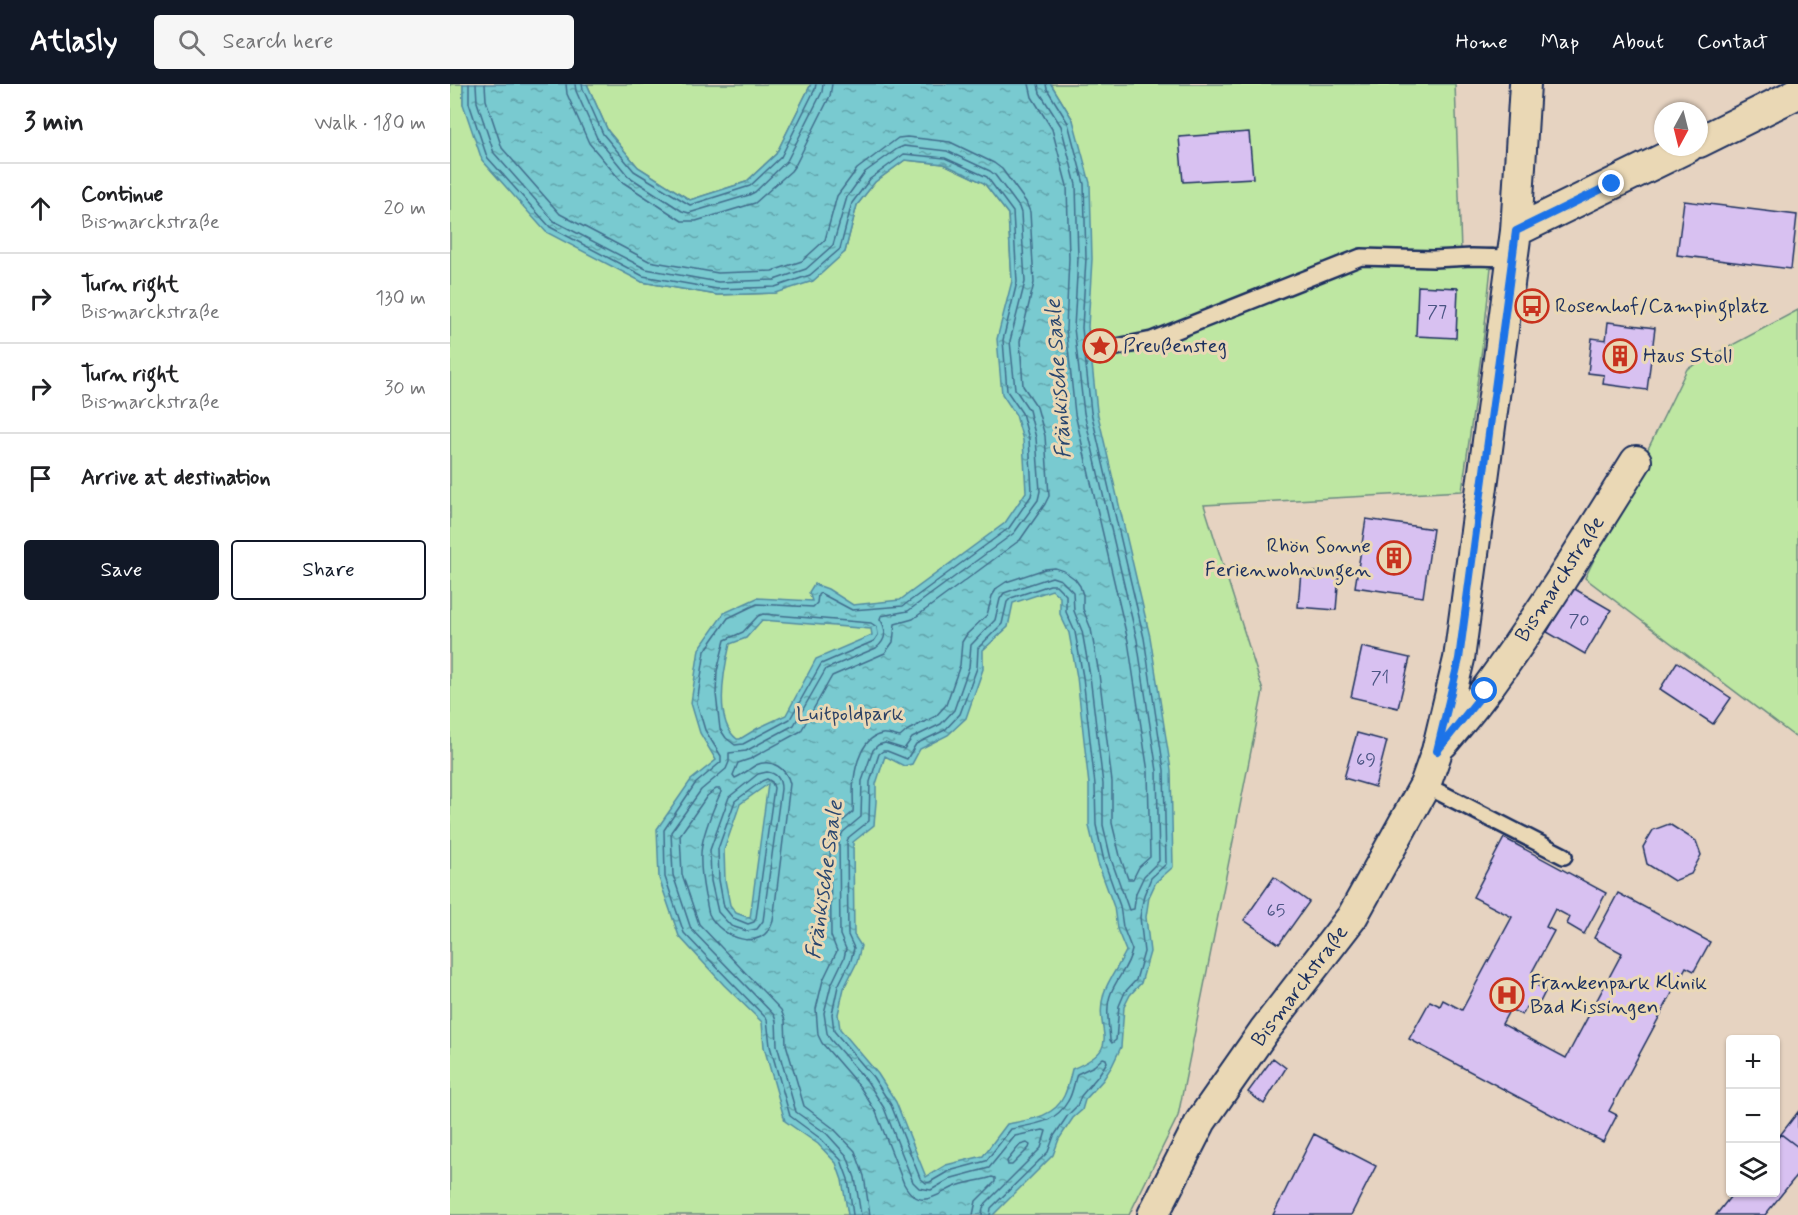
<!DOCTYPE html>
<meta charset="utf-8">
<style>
:root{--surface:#fff;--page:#f6f6f6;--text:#202124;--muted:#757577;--line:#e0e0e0;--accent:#111827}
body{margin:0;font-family:Mynerve,sans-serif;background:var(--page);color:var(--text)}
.controls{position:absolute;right:18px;bottom:18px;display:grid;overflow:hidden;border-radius:6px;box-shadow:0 2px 4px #0004}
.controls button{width:54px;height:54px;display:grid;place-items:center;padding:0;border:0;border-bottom:2px solid var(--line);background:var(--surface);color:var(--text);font:30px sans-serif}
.compass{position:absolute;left:1204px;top:18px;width:54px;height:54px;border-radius:50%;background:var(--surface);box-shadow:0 2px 4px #0004;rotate:187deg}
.stop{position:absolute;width:18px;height:18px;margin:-14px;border:4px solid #1a73e8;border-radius:50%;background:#fff}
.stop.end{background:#1a73e8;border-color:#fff;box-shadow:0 2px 6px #0008}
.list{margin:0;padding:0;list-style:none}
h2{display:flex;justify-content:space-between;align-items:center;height:78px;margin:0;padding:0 24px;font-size:26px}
h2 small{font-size:20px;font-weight:400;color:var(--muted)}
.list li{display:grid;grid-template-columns:39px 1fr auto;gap:18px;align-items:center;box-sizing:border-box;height:90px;padding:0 24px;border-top:2px solid var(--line)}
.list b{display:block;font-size:22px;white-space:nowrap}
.list p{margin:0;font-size:20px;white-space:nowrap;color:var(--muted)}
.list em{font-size:20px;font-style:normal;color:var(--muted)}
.actions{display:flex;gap:12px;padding:18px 24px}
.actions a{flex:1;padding:14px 0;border:2px solid var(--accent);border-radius:6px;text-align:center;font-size:21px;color:var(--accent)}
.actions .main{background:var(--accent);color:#fff}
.icon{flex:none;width:33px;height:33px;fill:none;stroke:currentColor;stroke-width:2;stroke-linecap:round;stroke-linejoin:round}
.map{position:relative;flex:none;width:1348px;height:1131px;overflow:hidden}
header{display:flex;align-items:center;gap:36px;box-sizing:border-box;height:84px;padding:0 30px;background:var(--accent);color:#fff}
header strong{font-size:28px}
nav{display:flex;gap:33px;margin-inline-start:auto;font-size:21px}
.search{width:420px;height:54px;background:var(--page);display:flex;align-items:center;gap:15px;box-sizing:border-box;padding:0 21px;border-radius:6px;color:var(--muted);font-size:22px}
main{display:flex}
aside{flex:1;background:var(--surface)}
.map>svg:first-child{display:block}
.green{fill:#bee7a2;stroke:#6c8b80;stroke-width:1.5}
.water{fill:url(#water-ripples);stroke:#538ca2;stroke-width:1.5;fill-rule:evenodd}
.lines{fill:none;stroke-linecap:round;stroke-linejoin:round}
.shore{stroke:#416d8c;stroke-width:1.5}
.building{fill:#d8c1f1;stroke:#1b2f5e;stroke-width:1.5}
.lane-casing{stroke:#1b2f5e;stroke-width:20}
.street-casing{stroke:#1b2f5e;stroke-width:34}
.lane{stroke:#ead8b5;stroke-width:15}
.street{stroke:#ead8b5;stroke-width:30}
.route{stroke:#1a73e8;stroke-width:8}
.labels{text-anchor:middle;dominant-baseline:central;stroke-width:6;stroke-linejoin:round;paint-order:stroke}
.number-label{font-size:18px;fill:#4a5483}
.poi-label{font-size:21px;fill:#1b2f5e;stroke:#ead8b5;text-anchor:start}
.street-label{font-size:21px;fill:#1b2f5e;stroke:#ead8b5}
.park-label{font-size:21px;fill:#2b4165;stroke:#ead8b5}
.water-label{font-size:22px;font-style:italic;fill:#29466f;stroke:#ead8b5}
</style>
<header>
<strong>Atlasly</strong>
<div class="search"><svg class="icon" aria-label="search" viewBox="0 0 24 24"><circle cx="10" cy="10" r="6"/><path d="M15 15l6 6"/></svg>Search here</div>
<nav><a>Home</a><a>Map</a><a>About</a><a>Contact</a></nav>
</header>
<main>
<aside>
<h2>3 min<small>Walk · 180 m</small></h2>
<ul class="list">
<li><svg class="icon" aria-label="ahead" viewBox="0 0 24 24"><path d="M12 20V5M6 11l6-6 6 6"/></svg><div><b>Continue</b><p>Bismarckstraße</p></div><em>20 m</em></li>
<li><svg class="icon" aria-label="right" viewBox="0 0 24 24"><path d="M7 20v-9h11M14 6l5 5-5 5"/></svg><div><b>Turn right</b><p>Bismarckstraße</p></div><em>130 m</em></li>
<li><svg class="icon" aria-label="right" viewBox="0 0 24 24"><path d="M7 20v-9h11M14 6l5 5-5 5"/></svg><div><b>Turn right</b><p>Bismarckstraße</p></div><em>30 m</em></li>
<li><svg class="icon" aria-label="arrive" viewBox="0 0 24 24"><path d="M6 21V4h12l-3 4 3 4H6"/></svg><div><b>Arrive at destination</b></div></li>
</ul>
<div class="actions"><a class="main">Save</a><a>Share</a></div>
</aside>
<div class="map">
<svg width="1348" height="1131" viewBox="0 0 1348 1131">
<defs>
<pattern id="water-ripples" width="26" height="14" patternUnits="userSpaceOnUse" patternTransform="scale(1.5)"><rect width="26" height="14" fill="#79cad0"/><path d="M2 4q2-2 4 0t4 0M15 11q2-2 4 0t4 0" fill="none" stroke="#62a4ac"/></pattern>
</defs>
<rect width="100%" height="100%" fill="#e6d3c1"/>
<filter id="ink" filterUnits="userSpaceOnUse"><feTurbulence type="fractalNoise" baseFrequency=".0167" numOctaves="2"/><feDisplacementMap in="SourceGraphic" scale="12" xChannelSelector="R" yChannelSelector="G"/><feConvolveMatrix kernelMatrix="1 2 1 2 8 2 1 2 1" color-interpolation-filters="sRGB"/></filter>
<g filter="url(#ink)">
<path class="green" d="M0 0H13V20L192 198 267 211 326 209 395 168 407 121 425 98 455 76 494 80 534 99 558 130 562 197 623 36 601 0H1005L1011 167 1043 164 1034 250 1012 407 754 421 813 607 728 1032 679 1131H0Z
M137 0H361L326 70 296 98 240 116 188 83 158 47Z
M1348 226V655L1135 494 1237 285Z"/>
<path class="water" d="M13 0H137L158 47 188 83 240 116 296 98 326 70 361 0H601L623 36 640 99 642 175 638 243 647 327 700 553 721 686 723 783 706 798 699 813 696 833 700 868 691 899 680 911 674 923 671 963 662 982 653 996 635 1016 632 1026 623 1034 609 1055 603 1071 543 1131H398L392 1096 386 1079 368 1060 335 1037 314 963 312 938 274 901 229 852 209 794 207 745 241 696 266 676 250 649 241 619 249 565 274 529 307 514 362 517 359 508 364 500 378 505 403 521 450 516 555 439 576 408 573 356 566 331 552 310 547 255 562 197 558 130 534 99 494 80 455 76 425 98 407 121 395 168 363 197 326 209 267 211 192 198 96 148 32 76 13 20ZM602 506 610 513V530L619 549 627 593 639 701V742L648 779 664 823 667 845 676 867C670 880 658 896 654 909 642 949 677 962 622 985 620 994 618 1004 614 1012 604 1034 578 1036 557 1040L533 1072 496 1081 476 1093 446 1018 428 990 390 945 388 930 394 904 407 878 411 862 404 851 403 758 424 741 426 718V700L435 672 454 682 462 680 470 665 498 651 516 634 533 585V566L558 543 563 519ZM312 536 421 545 422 551 366 575 336 631 308 644 290 655H287C263 637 274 585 280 560L296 554ZM318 700 300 834 286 829 280 821 275 796 274 766 290 720Z"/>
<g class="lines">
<path class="shore" d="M19 0V19L37 73 100 143 193 192 267 205 325 203 360 191 390 165 402 119 420 95 454 70 495 74 537 93 563 128 567 198 553 256 557 307 572 329 579 355 582 407 581 412 559 444 453 522 402 526 370 509 368 511 367 519 363 523 307 520 278 534 255 567 247 619 255 646 271 672V678L245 700 214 746 215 793 234 849 279 896 317 935 320 962 340 1032 371 1055 391 1076 398 1095 403 1131
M26 0 27 18 44 69 104 137 196 185 268 198 324 196 356 185 383 161 397 113 415 88 447 65 454 62 497 67 540 87 545 91 569 123 571 129 575 198 560 257 565 305 579 326 586 354 590 407 588 416 564 449 458 527 431 532 430 535C437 545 437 556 426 564L376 585 344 641 296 667 279 669V678L276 685 251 706 221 748 223 791 241 845 324 931 326 937 327 961 346 1028 377 1050 397 1072 405 1094 411 1131
M35 0 36 16 52 64 110 130 199 177 268 189 322 187 352 177 375 156 387 112 407 85 448 54 457 53 500 58 544 79 552 85 576 118 580 128 584 199 570 257 573 302 587 323 595 352 599 412 595 420 570 456 463 535 445 540 443 558 435 569 382 592 351 647 300 675 288 679 283 691 285 694C293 691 299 685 306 681 322 674 337 685 340 700L323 837C313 870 270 854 259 830 257 824 257 818 255 812 252 796 249 776 252 761 255 745 264 723 271 708L270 705H266L257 712 230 751 232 790 249 840 331 926 335 936 336 960 354 1022 383 1044 405 1067 414 1092 420 1131
M116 0 117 10 139 59 171 97 232 137H246L305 119 341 87 346 80 380 12 382 0
M125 0 126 7 147 54 178 92 232 127 239 129 299 111 305 108 337 77 372 8 373 0
M132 0 133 5 153 50 184 87 240 121 300 102 331 73 365 5 366 0
M313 530 421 539 427 543 428 551 424 557 371 580 340 635 293 660 285 661 276 654 270 645 266 610 267 587 275 556 293 548 308 532Z
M317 688C326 689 331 695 331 705L313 837 307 845 297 847 281 842 268 828 261 797 260 766 279 713 308 690Z
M317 695 322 698 324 704 306 834 304 838 298 840 283 834 274 823 269 796 268 765 285 717 312 697Z
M577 1059 580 1061 579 1064 562 1081H558L557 1077 570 1061Z
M523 1131 526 1117 545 1098V1094L542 1093C530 1097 516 1098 504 1103 485 1112 469 1127 454 1100L426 1028 410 1003 372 959 368 951 366 925 373 896 387 867 381 852 380 755 387 742 403 728C404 718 402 706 404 695 406 679 413 653 432 650 438 649 444 652 450 653L458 646 486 632 496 621 510 581 512 558 517 550 537 531 542 512 547 504 556 498 595 485 605 484 614 487 625 495 630 502 633 511V525L641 545 649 590 662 698V739L670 772 678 795H683L689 783 700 773 698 688 678 557 625 330 616 245 619 174 617 102 602 45 582 13 579 0
M532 1131 533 1124 536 1119 591 1064 596 1047 593 1046 565 1052 539 1084 502 1094 481 1106 469 1104 463 1098 434 1024 417 997 380 955 377 949 374 929 381 901 394 874 396 865 390 851 389 756 393 748 411 733 412 697 423 666 428 661 435 659 454 665 462 654 491 640 504 626 519 583 521 561 545 536 550 515 554 509 602 493 611 496 623 508 624 527 632 547 640 592 653 700V741L661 775 679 826 684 825 686 809 694 792 709 777 707 687 687 556 634 329 624 244 628 174 626 101 611 42 590 9 588 0
M540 1131 541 1124 598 1068 604 1052 618 1031 627 1022 631 1012 648 992 657 978 656 975 653 974 644 982 627 990C624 998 623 1009 618 1017 605 1040 584 1040 561 1045L536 1077 499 1087 480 1098 476 1099 470 1094 441 1021 423 993 384 947 382 930 388 902 401 876 404 864 398 851 397 757 399 753 419 737 420 698 429 670 433 667H437L457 675 466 660 495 646 510 630 527 584 528 564 552 540 557 518 561 514 600 501H606L616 511V528L625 548 633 593 645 701 646 741 654 777 670 822 673 843 682 866C679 882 667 894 661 909 655 924 659 941 660 956L662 959 666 956 669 922 675 908 686 896 694 868 690 833 694 811 701 794 716 780 714 686 694 554 641 328 632 244 636 174 634 100 618 39 597 5 596 0"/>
</g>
<path class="building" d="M799 48 803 94 733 98 729 53Z
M1234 117 1347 131 1341 185 1227 171Z
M968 202 1008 204 1006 254 966 252Z
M1158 238 1205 244 1197 306 1153 300 1154 291 1138 289 1142 254 1156 256Z
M916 435 983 445 973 513 905 503Z
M851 487 889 490 886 526 848 523Z
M1123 504 1161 526 1135 570 1097 548Z
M912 563 960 574 948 624 901 613Z
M1227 578 1281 614 1263 640 1210 605Z
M907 649 937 657 925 703 894 694Z
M1219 740 1246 757 1251 771 1241 790 1224 797 1197 780 1193 763 1203 746Z
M1054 754 1156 809 1134 850 1117 840 1120 833 1105 825 1096 843 1104 847 1082 888 1093 894 1088 902 1096 906 1085 928 1076 923 1072 931 1060 925 1052 940 1116 974 1172 869 1144 854 1168 809 1260 858 1244 887 1236 883 1159 1027 1167 1031 1153 1058 959 955 980 917 990 922 993 916 1012 926 1062 833 1023 813Z
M824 793 859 818 829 860 794 836Z
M823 974 836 984 814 1020 798 1008Z
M1348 1028V1063L1331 1050Z
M864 1050 926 1082 901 1131H823Z
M1331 1050 1348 1063V1090L1315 1131H1266L1284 1108H1326V1056Z"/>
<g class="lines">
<defs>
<path id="lane" d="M647 267 702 256 911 173 983 175 1022 173 1061 174
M975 701 1114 772"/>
<path id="street" d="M1249 58 1348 9
M1066 147 1238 63
M993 659C1008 641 1023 624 1036 606 1090 532 1138 454 1186 377
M703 1131 751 1037 814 947 902 833 975 701 987 667 1009 575 1066 147 1075 0"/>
</defs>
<use href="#lane" class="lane-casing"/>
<use href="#street" class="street-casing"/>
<use href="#lane" class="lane"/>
<use href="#street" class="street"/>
</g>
</g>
<g class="lines" filter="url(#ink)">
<path class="route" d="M1035 607 987 667 1009 575 1066 147 1162 100"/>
</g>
<defs>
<symbol id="bus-ring" viewBox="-11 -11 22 22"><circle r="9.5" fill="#ead8b5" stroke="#c8321e" stroke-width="1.5"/><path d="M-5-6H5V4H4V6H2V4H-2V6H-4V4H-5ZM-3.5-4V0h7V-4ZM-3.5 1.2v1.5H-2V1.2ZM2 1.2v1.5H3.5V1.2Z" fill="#c8321e"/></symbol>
<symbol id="sight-ring" viewBox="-11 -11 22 22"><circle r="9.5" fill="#ead8b5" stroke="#c8321e" stroke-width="1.5"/><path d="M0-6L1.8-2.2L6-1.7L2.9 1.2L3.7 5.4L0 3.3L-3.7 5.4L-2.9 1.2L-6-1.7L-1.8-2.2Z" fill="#c8321e"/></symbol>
<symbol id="building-ring" viewBox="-11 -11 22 22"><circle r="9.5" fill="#ead8b5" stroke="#c8321e" stroke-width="1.5"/><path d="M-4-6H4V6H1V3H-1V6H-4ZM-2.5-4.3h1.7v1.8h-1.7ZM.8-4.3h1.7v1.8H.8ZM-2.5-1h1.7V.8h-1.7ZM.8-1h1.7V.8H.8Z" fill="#c8321e"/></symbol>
<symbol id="hospital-ring" viewBox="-11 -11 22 22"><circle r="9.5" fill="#ead8b5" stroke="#c8321e" stroke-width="1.5"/><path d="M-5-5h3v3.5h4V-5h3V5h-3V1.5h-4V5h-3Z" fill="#c8321e"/></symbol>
</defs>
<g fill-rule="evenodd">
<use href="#bus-ring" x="1063" y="203" width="38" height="38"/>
<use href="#sight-ring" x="631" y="243" width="38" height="38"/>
<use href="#building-ring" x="1151" y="253" width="38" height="38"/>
<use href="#building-ring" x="925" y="455" width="38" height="38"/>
<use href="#hospital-ring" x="1038" y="892" width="38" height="38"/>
</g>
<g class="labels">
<g class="number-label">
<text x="987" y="228">77</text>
<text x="1129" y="537">70</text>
<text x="930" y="594">71</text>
<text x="916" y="676">69</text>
<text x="826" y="827">65</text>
</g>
<g class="poi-label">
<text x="1105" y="222">Rosenhof/Campingplatz</text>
<text x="673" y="262">Preußensteg</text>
<text x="1193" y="272">Haus Stoll</text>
<text x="921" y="462" text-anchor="end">Rhön Sonne<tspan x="921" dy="24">Ferienwohnungen</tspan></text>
<text x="1080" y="899">Frankenpark Klinik<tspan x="1080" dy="24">Bad Kissingen</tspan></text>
</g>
<g class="street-label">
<text transform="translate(1110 495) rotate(-57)">Bismarckstraße</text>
<text transform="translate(850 902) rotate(-53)">Bismarckstraße</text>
</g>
<g class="park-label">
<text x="400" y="630">Luitpoldpark</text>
</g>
<g class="water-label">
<text transform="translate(609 295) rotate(-94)">Fränkische Saale</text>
<text transform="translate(375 796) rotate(-82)">Fränkische Saale</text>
</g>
</g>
</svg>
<div class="controls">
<button>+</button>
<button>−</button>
<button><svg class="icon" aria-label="layers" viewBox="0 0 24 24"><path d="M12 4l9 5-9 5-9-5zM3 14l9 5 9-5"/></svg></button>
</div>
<svg class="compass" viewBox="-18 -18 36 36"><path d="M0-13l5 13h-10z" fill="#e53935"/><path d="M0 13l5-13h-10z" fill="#757577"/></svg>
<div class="stop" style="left:1035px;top:607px"></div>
<div class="stop end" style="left:1162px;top:100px"></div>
</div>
</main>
